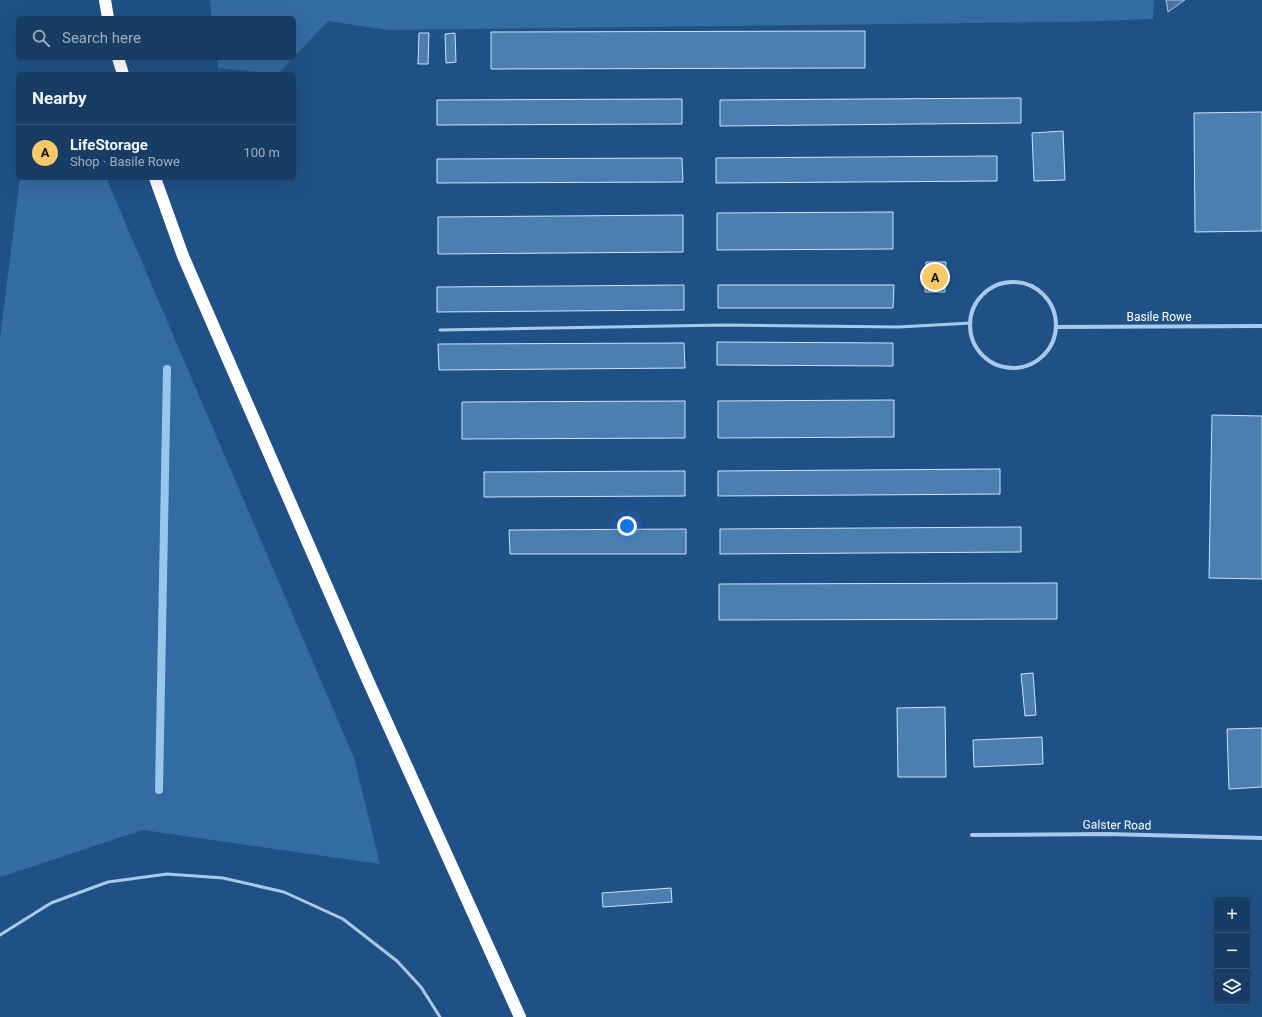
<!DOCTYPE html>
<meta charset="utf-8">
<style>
:root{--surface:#183d64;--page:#25486d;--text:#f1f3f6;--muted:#9faebf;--line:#365678;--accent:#f8c869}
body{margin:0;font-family:Roboto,sans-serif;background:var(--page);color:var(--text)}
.controls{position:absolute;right:12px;bottom:12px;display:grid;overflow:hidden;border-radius:6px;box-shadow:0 4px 16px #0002}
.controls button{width:36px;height:36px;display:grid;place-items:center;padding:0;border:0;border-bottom:1px solid var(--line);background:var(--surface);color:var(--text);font:20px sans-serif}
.you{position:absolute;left:627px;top:526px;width:14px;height:14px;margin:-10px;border:3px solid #fff;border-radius:50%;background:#1a73e8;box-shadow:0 0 0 6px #1a73e833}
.badge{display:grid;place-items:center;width:26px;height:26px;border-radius:50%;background:var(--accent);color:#111;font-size:13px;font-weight:700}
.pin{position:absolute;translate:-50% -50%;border:2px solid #fff;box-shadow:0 1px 4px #0006}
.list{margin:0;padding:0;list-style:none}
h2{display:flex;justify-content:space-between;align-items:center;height:52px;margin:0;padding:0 16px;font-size:17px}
h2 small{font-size:13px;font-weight:400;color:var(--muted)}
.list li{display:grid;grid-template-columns:26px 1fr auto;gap:12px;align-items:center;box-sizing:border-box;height:56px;padding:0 16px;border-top:1px solid var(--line)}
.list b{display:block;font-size:15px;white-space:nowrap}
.list p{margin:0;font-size:13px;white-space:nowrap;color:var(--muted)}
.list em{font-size:13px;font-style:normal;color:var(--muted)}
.icon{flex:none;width:22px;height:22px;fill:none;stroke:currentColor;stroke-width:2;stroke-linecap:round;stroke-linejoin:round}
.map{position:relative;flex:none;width:1262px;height:1017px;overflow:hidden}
.search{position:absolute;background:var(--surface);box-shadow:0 4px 16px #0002;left:16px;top:16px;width:280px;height:44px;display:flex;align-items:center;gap:10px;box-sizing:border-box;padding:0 14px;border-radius:6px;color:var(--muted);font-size:15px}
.panel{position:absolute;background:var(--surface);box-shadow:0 4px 16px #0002;left:16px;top:72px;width:280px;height:108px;border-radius:6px}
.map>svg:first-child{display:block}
.green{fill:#336ca3}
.water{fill:#507499;stroke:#9cc5eb}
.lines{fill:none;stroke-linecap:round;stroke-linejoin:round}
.stream{stroke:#9cc5eb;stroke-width:8}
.building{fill:#4c7eb0;stroke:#cde2f7}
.lane{stroke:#a9c9ea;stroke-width:3}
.street{stroke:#a9c9ea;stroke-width:4}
.highway{stroke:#fff;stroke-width:12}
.labels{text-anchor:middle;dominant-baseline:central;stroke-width:3.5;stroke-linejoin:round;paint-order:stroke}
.street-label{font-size:12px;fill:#fff;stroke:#205186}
</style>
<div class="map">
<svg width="1262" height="1017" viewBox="0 0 1262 1017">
<rect width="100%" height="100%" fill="#205186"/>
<path class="green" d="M210 0H1154L1153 19 1068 22 388 30 328 21 294 57V18H212Z
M217 58H293L278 74 218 68Z
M20 178H106L354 758 380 864 143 830 0 877V337Z"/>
<path class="water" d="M1166 0H1185L1168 12Z"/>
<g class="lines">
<path class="stream" d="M159 790 167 369"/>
</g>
<path class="building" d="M865 31V68L491 69V32Z
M419 33H429L428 64H418Z
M455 33 456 62 446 63 445 34Z
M1021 98V123L720 126V100Z
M682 99V124L437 125V100Z
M1262 112V231L1195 232 1194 113Z
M1063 131 1065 180 1034 181 1032 133Z
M997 156V181L716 183V158Z
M682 158 683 182 437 183V159Z
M893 212V249L717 250V213Z
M683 215V252L438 254V217Z
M926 262H946L945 292H925Z
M684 285V310L437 312V287Z
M718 285H894L893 308H718Z
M717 342 893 343V366L717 365Z
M684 343 685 368 439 370 438 344Z
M894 400V437L718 438V401Z
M685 401V438L462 439V402Z
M1212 415 1262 416V579L1209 578Z
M1000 469V494L718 496V471Z
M685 471V496L484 497V472Z
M1021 527V552L720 554V529Z
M686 529V554H510L509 530Z
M1057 583V619L719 620V584Z
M1033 673 1036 715 1025 716 1021 674Z
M945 707 946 777H898L897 708Z
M1262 728V787L1229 789 1227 729Z
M1042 737 1043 764 974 767 973 740Z
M671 888 672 902 603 907 602 893Z"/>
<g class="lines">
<path class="lane" d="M440 330 726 325 899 327 971 323
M0 935 51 903 108 882 167 874 223 878 284 892 343 919 397 961 421 987 440 1017"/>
<path class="street" d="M970 325a43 43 0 1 1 86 0a43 43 0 1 1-86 0Z
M1056 327 1262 326
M972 835 1107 834 1262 838"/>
<path class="highway" d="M105 0 108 18
M118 58 123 74
M155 178 183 256 365 674 520 1017"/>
</g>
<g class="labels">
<g class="street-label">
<text x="1159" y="317">Basile Rowe</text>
<text transform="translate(1117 825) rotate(1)">Galster Road</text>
</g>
</g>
</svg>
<div class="controls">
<button>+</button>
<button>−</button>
<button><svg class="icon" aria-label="layers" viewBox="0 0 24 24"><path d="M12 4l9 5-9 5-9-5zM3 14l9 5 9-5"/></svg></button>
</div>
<div class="you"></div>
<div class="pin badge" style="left:935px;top:277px">A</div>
<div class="search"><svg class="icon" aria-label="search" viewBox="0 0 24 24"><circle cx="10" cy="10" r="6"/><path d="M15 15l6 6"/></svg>Search here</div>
<section class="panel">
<h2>Nearby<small></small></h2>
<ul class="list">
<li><span class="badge">A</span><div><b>LifeStorage</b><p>Shop · Basile Rowe</p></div><em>100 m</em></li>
</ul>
</section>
</div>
